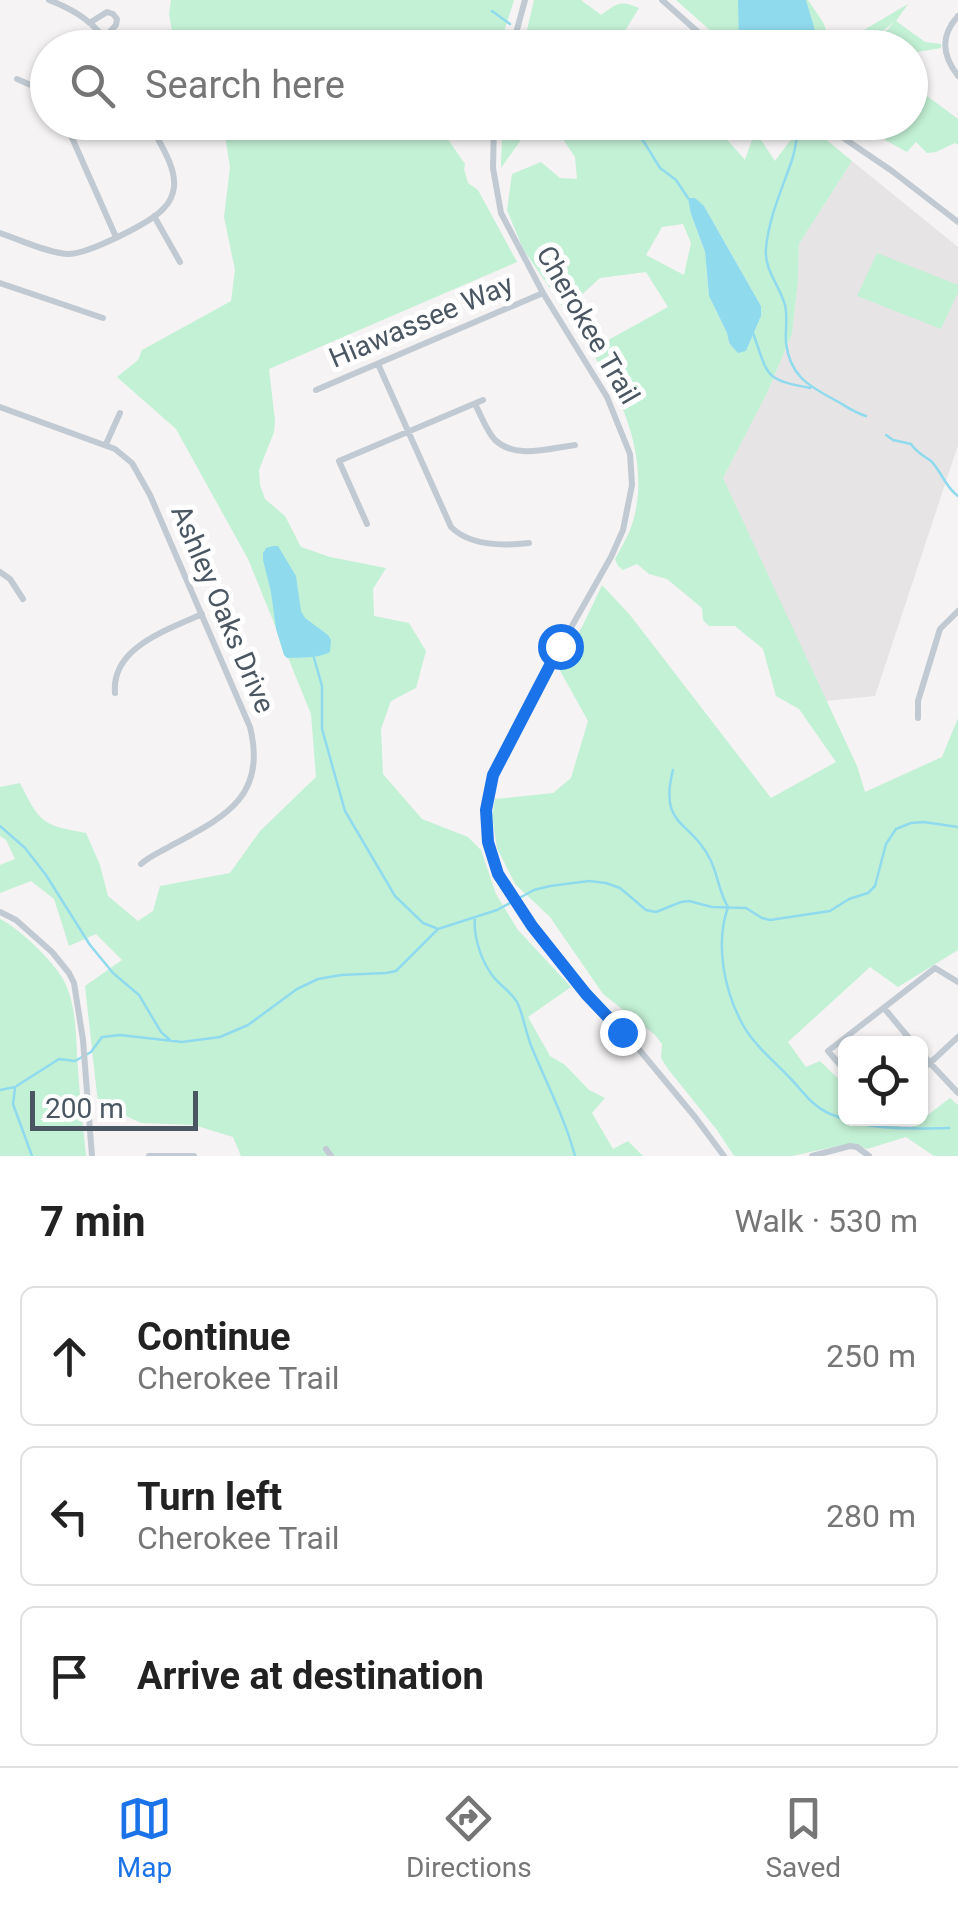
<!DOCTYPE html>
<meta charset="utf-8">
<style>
:root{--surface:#fff;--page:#f6f6f6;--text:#222;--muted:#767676;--line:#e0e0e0;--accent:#1a73e8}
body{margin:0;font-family:Roboto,sans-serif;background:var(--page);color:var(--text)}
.controls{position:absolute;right:30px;bottom:30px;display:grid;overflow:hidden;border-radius:15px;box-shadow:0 2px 8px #0004}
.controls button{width:90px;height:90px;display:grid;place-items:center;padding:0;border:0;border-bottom:2px solid var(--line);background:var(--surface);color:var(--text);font:50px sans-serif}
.scale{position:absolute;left:30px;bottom:25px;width:168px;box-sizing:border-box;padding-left:10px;border:5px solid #4a5661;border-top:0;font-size:28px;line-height:35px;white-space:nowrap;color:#4a5661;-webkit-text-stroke:8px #fff;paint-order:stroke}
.stop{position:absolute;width:30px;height:30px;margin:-22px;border:8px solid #1a73e8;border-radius:50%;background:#fff}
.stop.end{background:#1a73e8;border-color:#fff;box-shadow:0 2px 10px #0008}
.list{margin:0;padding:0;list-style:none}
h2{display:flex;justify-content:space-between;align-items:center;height:130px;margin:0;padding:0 40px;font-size:42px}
h2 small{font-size:32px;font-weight:400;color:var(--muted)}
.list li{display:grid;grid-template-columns:65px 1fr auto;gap:30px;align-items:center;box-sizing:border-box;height:140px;margin:0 20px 20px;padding:0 20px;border:2px solid var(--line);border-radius:15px}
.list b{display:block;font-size:38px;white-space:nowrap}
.list p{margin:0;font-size:32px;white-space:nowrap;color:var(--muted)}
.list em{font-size:32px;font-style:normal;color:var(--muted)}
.icon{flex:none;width:55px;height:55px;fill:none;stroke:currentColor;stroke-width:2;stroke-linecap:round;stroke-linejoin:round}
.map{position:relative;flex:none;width:958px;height:1156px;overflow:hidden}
.search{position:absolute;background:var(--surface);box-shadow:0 2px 8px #0004;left:30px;right:30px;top:30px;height:110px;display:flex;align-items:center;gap:25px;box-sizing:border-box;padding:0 35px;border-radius:55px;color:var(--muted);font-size:38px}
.sheet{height:610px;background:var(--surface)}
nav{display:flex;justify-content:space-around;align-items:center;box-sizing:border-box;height:140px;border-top:2px solid var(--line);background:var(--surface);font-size:28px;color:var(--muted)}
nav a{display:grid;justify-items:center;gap:5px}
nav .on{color:var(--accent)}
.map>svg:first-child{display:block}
.education{fill:#e6e4e5}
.green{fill:#c3f1d5;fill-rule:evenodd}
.water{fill:#90daee}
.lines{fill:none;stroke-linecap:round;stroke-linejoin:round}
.stream{stroke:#90daee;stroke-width:2.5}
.minor{stroke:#c1cad2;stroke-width:6}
.route{stroke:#1a73e8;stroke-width:12}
.labels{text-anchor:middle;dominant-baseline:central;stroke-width:10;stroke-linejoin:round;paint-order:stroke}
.street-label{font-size:28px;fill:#4a5661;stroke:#fff}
</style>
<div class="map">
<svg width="958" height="1156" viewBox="0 0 958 1156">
<rect width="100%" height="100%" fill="#f5f3f3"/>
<path class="education" d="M852 161 958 247V445L875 696 825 701 723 478 767 393 792 334 798 281 799 244Z"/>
<path class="green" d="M171 0H514L499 48 175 47 169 14Z
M534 0H581L601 15C618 3 619 0 639 8L615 47H523Z
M676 0H808L823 22 831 43 829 48 729 47Z
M908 4 896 21 925 42 941 44V48L911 53 910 48 872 47 895 21 883 31 870 47H848L852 37Z
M911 84 958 119V145L955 143 936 152 927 153 916 142 907 152 885 140 893 123 910 122Z
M223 123H447V138L465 164 464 169 468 183 478 190 517 262 269 369 275 421 274 432 259 470 260 485 265 499 285 516 301 547 330 557 386 568 373 589 374 616 409 623 426 651 416 688 391 701 381 729 383 774 422 819 468 837 481 850 496 894 518 930 571 987 528 1017 550 1056 565 1065 589 1090 605 1098 592 1113 613 1149 628 1141 643 1156H241L233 1137 194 1125 141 1123 98 1103 85 986 122 960 96 934 69 946 54 899 31 881 0 893V865L15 859 6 840 0 836V787L20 783C40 823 42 825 86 833L100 865 108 896 138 921 153 911 160 886 230 873 260 831 316 777 311 714 248 559 176 429 117 377 138 360 142 350 231 301 235 270 224 217 230 167Z
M503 123H533L501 168V162Z
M552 123H718L716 127 745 160 755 131 775 161 803 123H806L852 161 799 244 798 281 792 334 767 393 723 478 857 766 865 792 942 757 958 718V950L898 987 870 967 788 1042 806 1067 820 1061 845 1085 846 1118 881 1119 908 1130 950 1098 958 1105V1156H934L906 1137 867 1149 855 1144H847L792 1156H734L717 1130 668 1069 661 1058 662 1044 655 1035 603 994 550 917 515 884 497 848 492 816 495 799 553 793 571 778 588 721 558 667 583 625 602 585 630 615 771 798 836 762 799 709 776 696 763 649 735 626H709L703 620 702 608 667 579 649 574 637 564 623 570 618 566 615 559C620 549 626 540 630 530 647 487 636 431 614 391 606 377 598 365 592 349L668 307 646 272 600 278 565 310 523 249 507 210 512 174 541 162 560 178 577 179 575 157ZM704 206 761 306V316L746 351 729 344 727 333 709 296 705 252 691 214ZM683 224 691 243 684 275 646 255 662 227Z
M877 253 958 285V292L941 329 857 296Z
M0 919C19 928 58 965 66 985 77 1010 76 1043 78 1070 80 1099 83 1127 86 1156H0Z"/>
<path class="water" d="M738 0H806L816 34 814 37C791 45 766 48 742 47L739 41Z
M688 198H695L704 206 761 306V316L746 351 738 353 729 343 727 333 709 296 705 252 691 214Z
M273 546H278L296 576 301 611 305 618 328 635 331 640 330 652C317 659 301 657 287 658L284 655 276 629 271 592 263 560V553L266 548Z"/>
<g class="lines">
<path class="stream" d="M492 11 510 24
M530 32 541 48
M625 122 644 142 660 168 676 180 688 198
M799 122C797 135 796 148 792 160 782 189 769 217 766 248 764 270 779 284 785 305 788 318 785 330 786 343 790 375 807 385 833 399 845 405 852 412 866 416
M753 333C769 377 763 379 810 388
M886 435 893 440 911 444C917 453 923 455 931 461 942 472 945 487 958 496
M314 658 322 686V729L345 811 395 896 423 923 436 928
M673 770C658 828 692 820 711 861 718 876 719 892 728 907 715 944 724 991 743 1025 754 1045 774 1061 789 1077 802 1090 811 1105 828 1113 869 1131 906 1129 949 1128
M0 826 25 848 46 875 90 945 113 973 139 995 161 1032 170 1040
M475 917C473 936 481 960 492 975 500 986 512 992 518 1004 524 1018 526 1034 532 1048 547 1084 565 1119 575 1156
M15 1089 13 1104 32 1156
M0 1090 15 1087 59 1059 75 1061 91 1052 102 1037 120 1035 182 1042 220 1037 248 1025 297 989 318 979 341 975 386 973 396 971 438 929 497 910 534 890 550 886 589 881 606 883 620 888 646 910 656 912 681 902 689 901 712 907 746 908 762 918 770 920 830 911 849 899 868 893 875 886 886 844 896 829 911 823 924 822 958 827"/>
<path class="minor" d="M49 0C75 10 96 23 111 48
M662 0 716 48
M958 16C940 36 942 55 958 76
M91 22 107 12 113 14 117 19 116 25 105 37
M512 48 525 0
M17 79 33 86 48 96
M65 122 116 237
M494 122 493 168 501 213 543 293 607 397 630 454 632 485 623 530 611 557 560 647 493 775 486 811 491 855 498 874 532 926 586 994 637 1047 695 1117 724 1156
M820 122 892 171 958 222
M154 216 180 262
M0 233C21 240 45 252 67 254 86 255 151 223 164 208 170 202 173 195 174 187 176 165 158 141 149 122
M0 283 103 318
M378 364 451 527C470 546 504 546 529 543
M316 390 543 293
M475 404C481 415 486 430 495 440 516 460 550 448 575 445
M0 407 115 449 132 463 150 495 250 727C268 799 222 818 167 848 158 853 149 857 141 864
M106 444 120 413
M367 524 339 461 483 400
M0 572 10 579 23 599
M115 693C111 647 168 630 202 614
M918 718V701L940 629 958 611
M0 912 16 920 52 952 69 973 74 983 83 1040 92 1156
M884 1008 914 1044
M920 1051 930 1063 958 1037
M920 1070 930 1063 958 1093
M846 1072 828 1051 935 968 958 982
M326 1149 331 1156
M149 1156H194
M812 1156 850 1146 857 1147 869 1156"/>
</g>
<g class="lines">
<path class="route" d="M560 646 493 775 486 810 488 842 498 874 532 926 586 994 622 1032"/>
</g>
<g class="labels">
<g class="street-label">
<text transform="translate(421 321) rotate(-23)">Hiawassee Way</text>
<text transform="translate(588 325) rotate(60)">Cherokee Trail</text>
<text transform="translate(223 609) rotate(67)">Ashley Oaks Drive</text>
</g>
</g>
</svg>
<div class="controls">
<button><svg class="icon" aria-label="locate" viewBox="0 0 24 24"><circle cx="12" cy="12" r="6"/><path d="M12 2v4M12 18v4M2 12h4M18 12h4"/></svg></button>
</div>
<div class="scale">200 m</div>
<div class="stop" style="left:560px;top:646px"></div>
<div class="stop end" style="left:622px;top:1032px"></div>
<div class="search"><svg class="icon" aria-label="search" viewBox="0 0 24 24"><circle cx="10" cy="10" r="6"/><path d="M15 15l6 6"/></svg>Search here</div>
</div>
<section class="sheet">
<h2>7 min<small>Walk · 530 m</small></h2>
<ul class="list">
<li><svg class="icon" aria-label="ahead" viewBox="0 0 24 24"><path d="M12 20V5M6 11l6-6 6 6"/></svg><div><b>Continue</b><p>Cherokee Trail</p></div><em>250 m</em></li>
<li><svg class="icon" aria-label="left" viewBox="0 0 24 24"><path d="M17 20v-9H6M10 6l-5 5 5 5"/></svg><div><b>Turn left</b><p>Cherokee Trail</p></div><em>280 m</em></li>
<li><svg class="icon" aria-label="arrive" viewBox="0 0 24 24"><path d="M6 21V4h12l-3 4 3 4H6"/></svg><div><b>Arrive at destination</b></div></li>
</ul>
</section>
<nav>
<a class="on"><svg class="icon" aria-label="map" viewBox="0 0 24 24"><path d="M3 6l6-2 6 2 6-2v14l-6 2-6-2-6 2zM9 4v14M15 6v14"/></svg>Map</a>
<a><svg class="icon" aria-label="directions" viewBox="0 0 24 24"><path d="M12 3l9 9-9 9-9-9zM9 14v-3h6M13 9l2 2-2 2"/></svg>Directions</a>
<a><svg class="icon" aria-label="saved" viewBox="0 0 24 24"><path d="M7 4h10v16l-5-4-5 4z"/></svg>Saved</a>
</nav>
